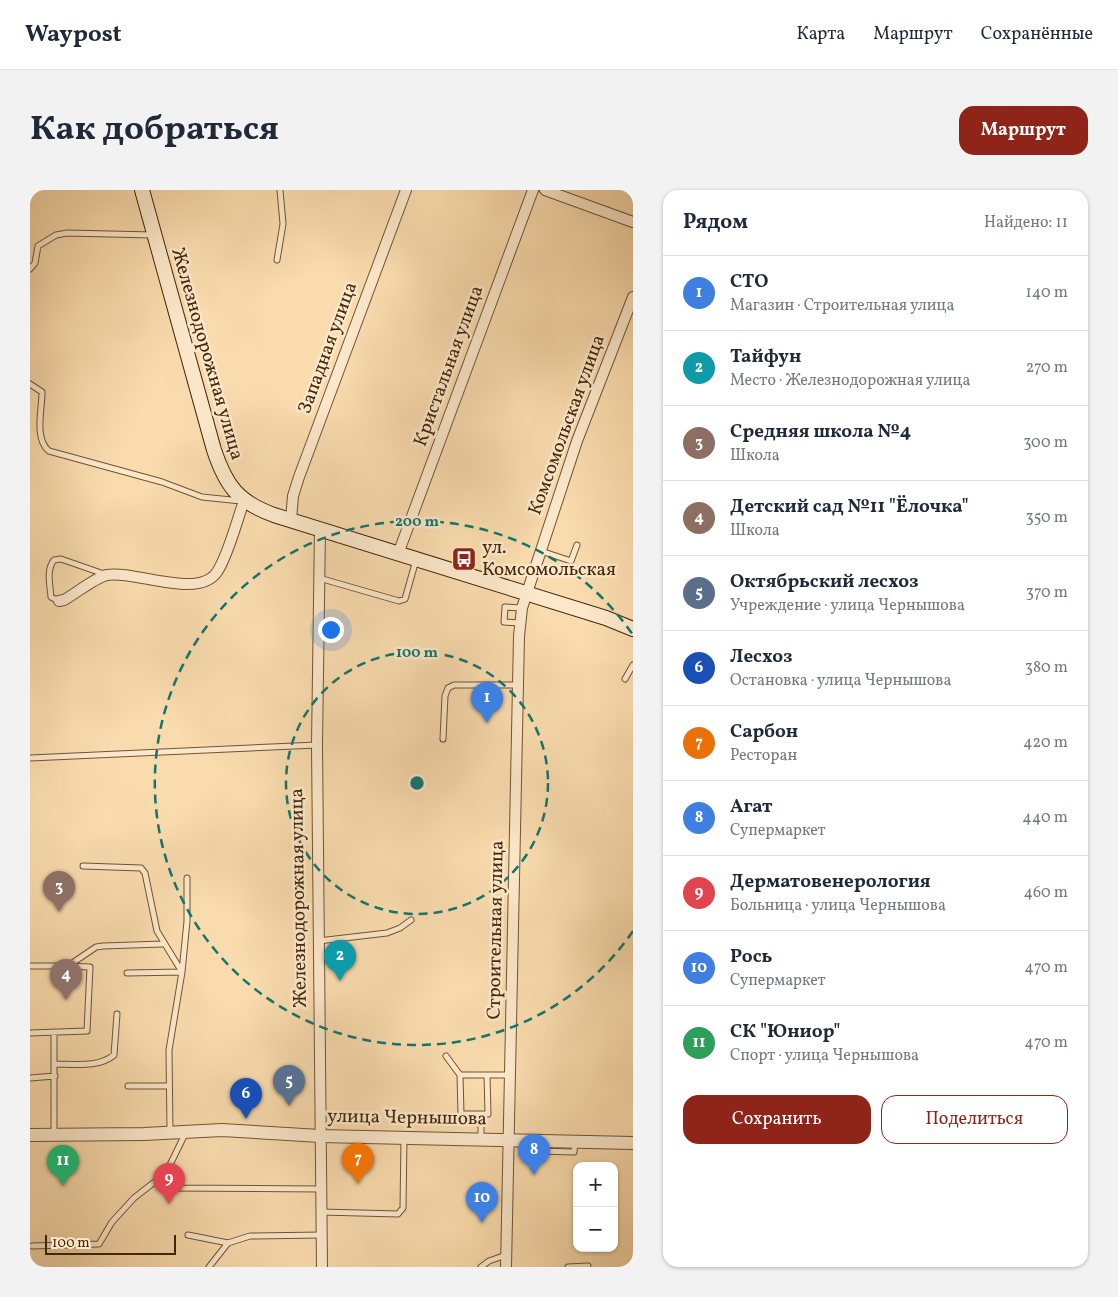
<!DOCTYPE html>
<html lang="ru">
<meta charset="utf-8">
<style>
:root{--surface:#fff;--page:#f2f2f3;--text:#1f2937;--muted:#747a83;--line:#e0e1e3;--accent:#8f2418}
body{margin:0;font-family:Vollkorn,serif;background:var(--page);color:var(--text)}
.controls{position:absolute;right:15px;bottom:15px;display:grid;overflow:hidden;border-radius:10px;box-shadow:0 1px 4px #0004}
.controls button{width:45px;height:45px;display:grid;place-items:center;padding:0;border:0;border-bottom:1px solid var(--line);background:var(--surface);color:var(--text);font:25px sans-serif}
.scale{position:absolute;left:15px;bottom:12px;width:131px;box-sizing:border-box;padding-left:5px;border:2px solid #44260b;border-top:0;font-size:14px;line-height:18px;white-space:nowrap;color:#44260b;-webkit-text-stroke:4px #fbe8ca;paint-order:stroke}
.you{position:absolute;left:300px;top:439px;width:18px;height:18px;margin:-12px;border:4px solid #fff;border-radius:50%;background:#1a73e8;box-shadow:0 0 0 8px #1a73e833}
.badge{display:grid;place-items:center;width:32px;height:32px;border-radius:50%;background:var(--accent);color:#fff;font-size:16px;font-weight:700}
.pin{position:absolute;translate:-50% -41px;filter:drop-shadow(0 1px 2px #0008)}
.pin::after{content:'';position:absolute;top:26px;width:18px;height:15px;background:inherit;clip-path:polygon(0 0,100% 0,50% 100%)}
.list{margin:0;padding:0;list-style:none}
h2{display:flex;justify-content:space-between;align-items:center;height:65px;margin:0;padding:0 20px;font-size:21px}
h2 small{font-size:16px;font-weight:400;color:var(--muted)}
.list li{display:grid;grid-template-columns:32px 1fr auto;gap:15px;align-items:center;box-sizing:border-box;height:75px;padding:0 20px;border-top:1px solid var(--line)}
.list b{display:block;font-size:19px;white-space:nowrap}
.list p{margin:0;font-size:16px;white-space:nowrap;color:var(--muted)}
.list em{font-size:16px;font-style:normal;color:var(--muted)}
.actions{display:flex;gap:10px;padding:15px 20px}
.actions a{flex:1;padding:11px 0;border:1px solid var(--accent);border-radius:15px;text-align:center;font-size:18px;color:var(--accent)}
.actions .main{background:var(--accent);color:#fff}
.map{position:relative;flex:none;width:603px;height:1077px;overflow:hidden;border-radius:15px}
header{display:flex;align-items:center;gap:30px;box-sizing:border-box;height:70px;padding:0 25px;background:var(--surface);border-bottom:1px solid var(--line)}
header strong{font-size:24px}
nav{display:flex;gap:28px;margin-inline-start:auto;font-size:18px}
.intro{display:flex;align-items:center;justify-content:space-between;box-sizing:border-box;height:120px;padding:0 30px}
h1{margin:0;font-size:35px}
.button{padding:12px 22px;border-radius:15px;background:var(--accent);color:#fff;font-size:18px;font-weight:700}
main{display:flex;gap:30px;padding:0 30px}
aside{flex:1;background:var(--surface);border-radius:15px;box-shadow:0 1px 4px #0004}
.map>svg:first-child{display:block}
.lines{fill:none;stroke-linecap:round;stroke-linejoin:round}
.service-casing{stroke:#715334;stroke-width:7}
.minor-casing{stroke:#715334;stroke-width:12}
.tertiary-casing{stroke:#715334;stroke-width:14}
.secondary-casing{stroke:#44260b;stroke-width:16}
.service{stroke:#fbe8ca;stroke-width:5}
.minor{stroke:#fbe8ca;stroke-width:10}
.tertiary{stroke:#fbe8ca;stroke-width:12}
.secondary{stroke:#fbe8ca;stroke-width:14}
.ring{fill:none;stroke:#0f766e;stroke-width:2.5;stroke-dasharray:9 6}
.labels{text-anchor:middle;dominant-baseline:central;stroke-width:5;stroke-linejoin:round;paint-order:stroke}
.street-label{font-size:19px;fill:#44260b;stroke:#fbe8ca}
.poi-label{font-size:19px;fill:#44260b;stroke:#fbe8ca;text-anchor:start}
.centre{fill:#0f766e;stroke:#fbe8ca;stroke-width:2.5}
.ring-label{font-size:15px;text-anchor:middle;font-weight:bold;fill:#0f766e;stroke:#fbe8ca;stroke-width:5;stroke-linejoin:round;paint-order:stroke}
</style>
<header>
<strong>Waypost</strong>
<nav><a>Карта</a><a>Маршрут</a><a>Сохранённые</a></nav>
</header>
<div class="intro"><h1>Как добраться</h1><a class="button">Маршрут</a></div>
<main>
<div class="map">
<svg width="603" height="1077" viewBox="0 0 603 1077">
<rect width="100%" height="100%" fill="#f9dbad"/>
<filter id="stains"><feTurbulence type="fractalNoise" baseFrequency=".004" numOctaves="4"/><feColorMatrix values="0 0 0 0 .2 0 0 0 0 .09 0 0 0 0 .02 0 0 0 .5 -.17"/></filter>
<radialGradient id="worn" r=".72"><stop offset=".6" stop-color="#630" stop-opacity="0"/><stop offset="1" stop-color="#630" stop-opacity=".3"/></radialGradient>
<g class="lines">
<defs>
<path id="service" d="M247 70 253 34 250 0
M0 79 5 73 8 56 26 45 37 43 123 45
M0 194 12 202C12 220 4 249 19 261L132 292 172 307 211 311
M511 361 541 371 547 355
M289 388 369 411 375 409 386 370
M29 411 21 407C20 394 16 380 24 370L31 369 74 384
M490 433 474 432 475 417 492 418
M595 489 603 475
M413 549 415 506 418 498 424 495H488
M0 568 287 555
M53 676 111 678 115 683 127 741 152 782 139 860 140 942
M288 751 357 743 370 738 381 730
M0 776H38L66 757 73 756 132 754
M97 783 152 782 157 731V688
M24 842V944
M0 843 57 841 60 777 38 776
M416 866 430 885
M25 874C44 874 69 878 84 865L87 824
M0 888 25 886
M98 896H138
M451 924H458L457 885
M451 948V924H431L430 885H480
M508 952V961L544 962 545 951
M132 988 135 996 140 998 291 999
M291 1022 368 1024 373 1018 374 948
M158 1045 198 1053 220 1046 291 1045
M2 1056 69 1054 82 1032 104 1008 136 983 156 942
M179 1077 198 1053
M451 1077 459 1071 476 1065
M538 1077 558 1076"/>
<path id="minor" d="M515 0 603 32
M261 330 263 306 269 287 376 0
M290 339 287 555 292 1077
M368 364 503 0
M29 411 34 410C45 404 66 387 77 385 105 380 168 410 187 382 198 366 207 330 214 311
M476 1077 489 446 492 418 547 251 603 107"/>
<path id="tertiary" d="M0 945 114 944 192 940 290 946 603 953"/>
<path id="secondary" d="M112 0 184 260C196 296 208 312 244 325L576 428 603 439"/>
</defs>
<use href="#service" class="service-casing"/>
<use href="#minor" class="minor-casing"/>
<use href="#tertiary" class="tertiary-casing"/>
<use href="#secondary" class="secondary-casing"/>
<use href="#service" class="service"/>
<use href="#minor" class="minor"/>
<use href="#tertiary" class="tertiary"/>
<use href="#secondary" class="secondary"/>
</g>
<g class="ring">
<circle cx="387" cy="593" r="131"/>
<path d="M603 741A262 262 0 1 1 603 445"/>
</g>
<defs>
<symbol id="bus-square" viewBox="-11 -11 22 22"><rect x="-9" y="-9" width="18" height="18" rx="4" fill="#8f2418" stroke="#fbe8ca"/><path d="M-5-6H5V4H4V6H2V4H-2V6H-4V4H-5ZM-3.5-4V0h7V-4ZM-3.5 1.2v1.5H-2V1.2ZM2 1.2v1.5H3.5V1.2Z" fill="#fff"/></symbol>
</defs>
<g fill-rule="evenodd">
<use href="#bus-square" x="420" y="355" width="28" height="28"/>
</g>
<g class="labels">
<g class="street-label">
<text transform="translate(298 158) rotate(-70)">Западная улица</text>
<text transform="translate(177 164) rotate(74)">Железнодорожная улица</text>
<text transform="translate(419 176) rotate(-70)">Кристальная улица</text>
<text transform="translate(537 235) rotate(-70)">Комсомольская улица</text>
<text transform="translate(269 708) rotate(-91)">Железнодорожная улица</text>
<text transform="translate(466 740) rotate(-89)">Строительная улица</text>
<text transform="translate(377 928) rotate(1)">улица Чернышова</text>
</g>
<g class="poi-label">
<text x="452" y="358">ул.<tspan x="452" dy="22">Комсомольская</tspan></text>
</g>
</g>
<circle cx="387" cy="593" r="8" class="centre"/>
<g class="ring-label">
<text x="387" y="336">200 m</text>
<text x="387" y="467">100 m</text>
</g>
<rect width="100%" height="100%" filter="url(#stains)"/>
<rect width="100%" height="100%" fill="url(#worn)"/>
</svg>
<div class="controls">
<button>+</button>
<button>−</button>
</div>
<div class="scale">100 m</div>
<div class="you"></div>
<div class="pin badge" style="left:457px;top:533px;background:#3f7fe0">1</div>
<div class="pin badge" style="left:310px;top:791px;background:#0f9aa8">2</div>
<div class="pin badge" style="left:29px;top:722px;background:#8d6e63">3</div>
<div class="pin badge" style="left:36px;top:810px;background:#8d6e63">4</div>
<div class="pin badge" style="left:259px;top:916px;background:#5c6f8a">5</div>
<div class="pin badge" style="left:216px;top:929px;background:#1a4fb4">6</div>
<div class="pin badge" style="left:328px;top:994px;background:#e8710a">7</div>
<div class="pin badge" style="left:504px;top:985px;background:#3f7fe0">8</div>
<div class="pin badge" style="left:139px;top:1014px;background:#e0444e">9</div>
<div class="pin badge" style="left:452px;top:1033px;background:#3f7fe0">10</div>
<div class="pin badge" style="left:33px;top:996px;background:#2e9e5b">11</div>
</div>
<aside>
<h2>Рядом<small>Найдено: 11</small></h2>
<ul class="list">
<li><span class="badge" style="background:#3f7fe0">1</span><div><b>СТО</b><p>Магазин · Строительная улица</p></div><em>140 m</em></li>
<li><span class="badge" style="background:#0f9aa8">2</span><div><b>Тайфун</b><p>Место · Железнодорожная улица</p></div><em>270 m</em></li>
<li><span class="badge" style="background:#8d6e63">3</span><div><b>Средняя школа №4</b><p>Школа</p></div><em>300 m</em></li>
<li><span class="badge" style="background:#8d6e63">4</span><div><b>Детский сад №11 &quot;Ёлочка&quot;</b><p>Школа</p></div><em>350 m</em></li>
<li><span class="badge" style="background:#5c6f8a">5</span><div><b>Октябрьский лесхоз</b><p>Учреждение · улица Чернышова</p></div><em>370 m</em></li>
<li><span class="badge" style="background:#1a4fb4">6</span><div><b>Лесхоз</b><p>Остановка · улица Чернышова</p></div><em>380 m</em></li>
<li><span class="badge" style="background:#e8710a">7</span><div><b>Сарбон</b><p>Ресторан</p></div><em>420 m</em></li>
<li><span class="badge" style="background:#3f7fe0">8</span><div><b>Агат</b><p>Супермаркет</p></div><em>440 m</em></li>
<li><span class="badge" style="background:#e0444e">9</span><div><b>Дерматовенерология</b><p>Больница · улица Чернышова</p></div><em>460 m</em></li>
<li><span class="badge" style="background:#3f7fe0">10</span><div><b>Рось</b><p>Супермаркет</p></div><em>470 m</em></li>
<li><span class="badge" style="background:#2e9e5b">11</span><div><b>СК &quot;Юниор&quot;</b><p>Спорт · улица Чернышова</p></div><em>470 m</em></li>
</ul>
<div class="actions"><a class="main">Сохранить</a><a>Поделиться</a></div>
</aside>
</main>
